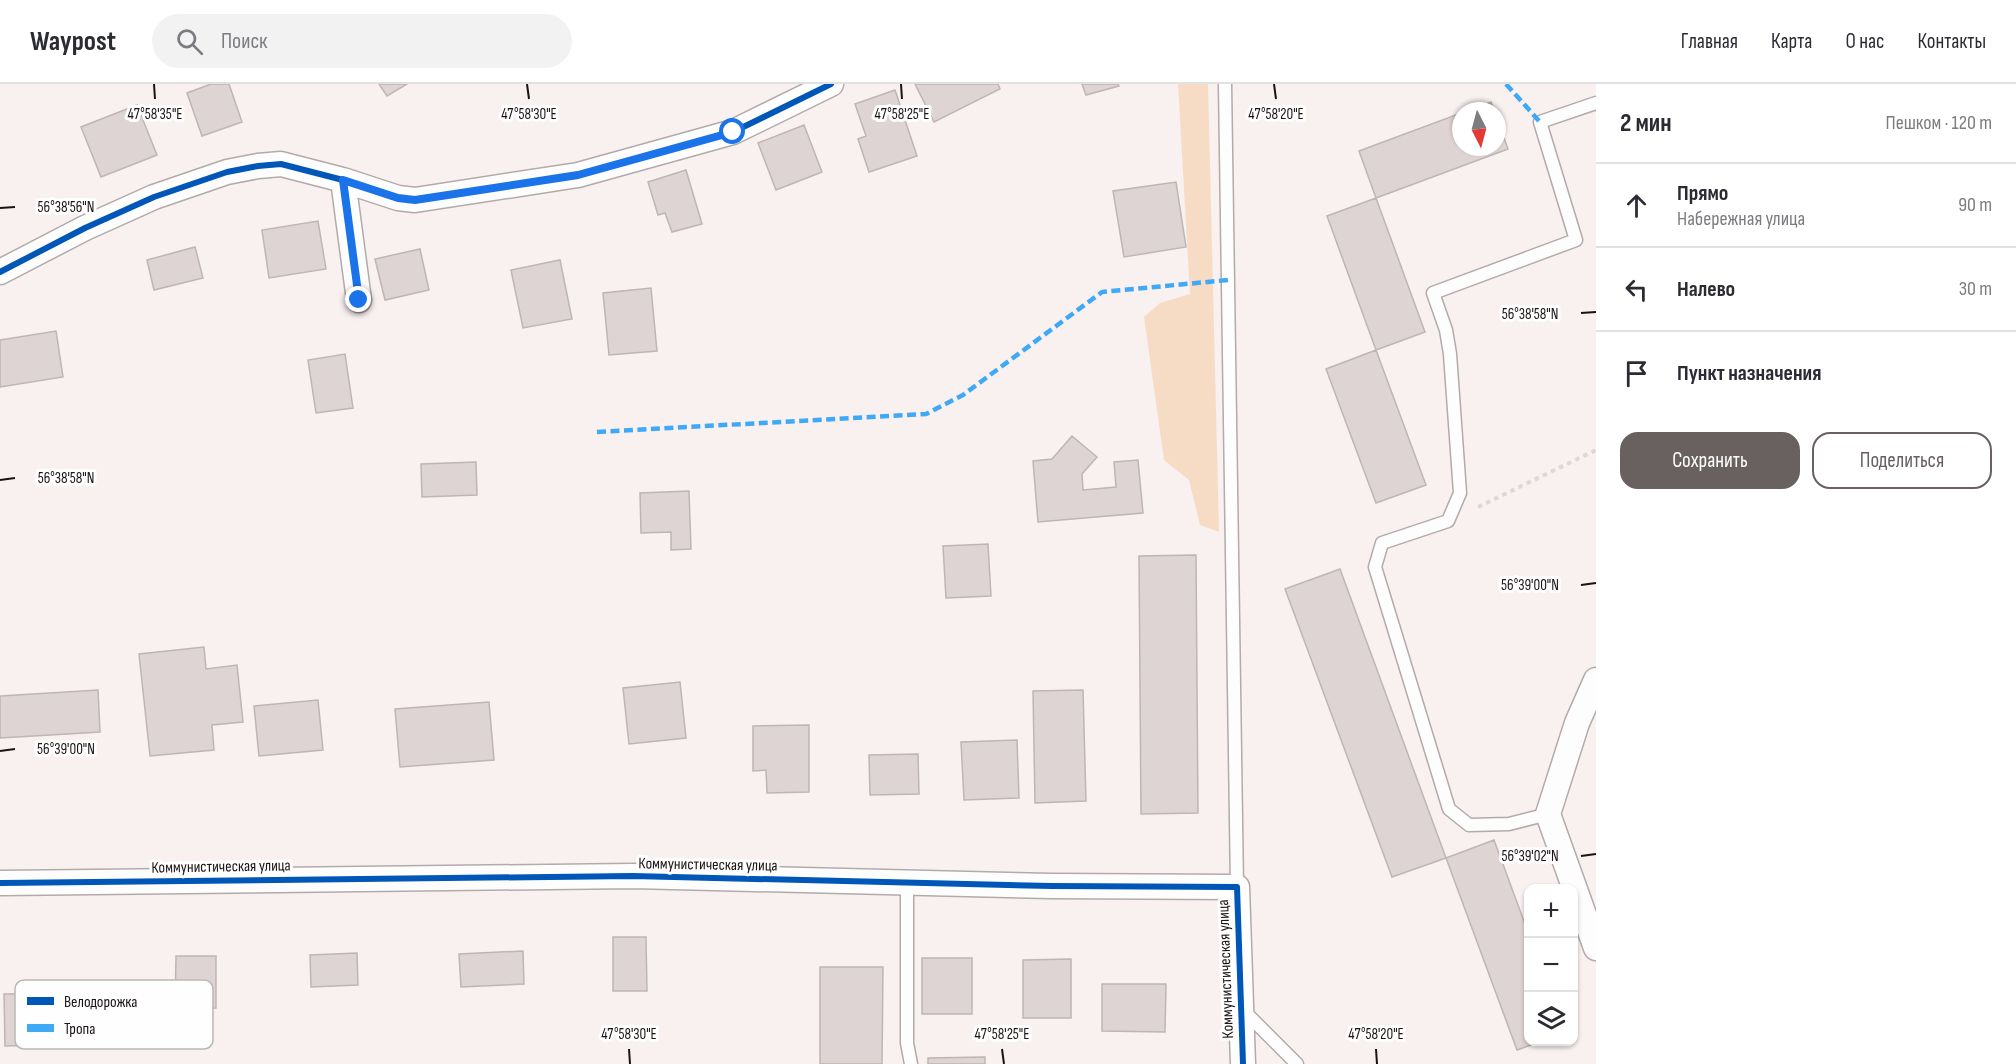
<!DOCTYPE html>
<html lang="ru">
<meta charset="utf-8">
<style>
:root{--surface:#fff;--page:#f2f2f3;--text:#2b2b33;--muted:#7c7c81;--line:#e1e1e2;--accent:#696060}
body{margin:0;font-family:"Sofia Sans Condensed",sans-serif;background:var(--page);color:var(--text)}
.controls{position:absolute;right:18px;bottom:18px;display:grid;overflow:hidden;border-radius:12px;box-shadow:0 2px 4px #0004}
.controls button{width:54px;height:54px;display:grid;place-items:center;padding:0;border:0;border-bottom:2px solid var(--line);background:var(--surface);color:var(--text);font:30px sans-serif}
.compass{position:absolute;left:1452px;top:18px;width:54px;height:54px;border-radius:50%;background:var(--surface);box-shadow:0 2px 4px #0004;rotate:174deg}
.stop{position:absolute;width:18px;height:18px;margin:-14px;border:4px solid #1a73e8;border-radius:50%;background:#fff}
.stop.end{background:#1a73e8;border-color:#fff;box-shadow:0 2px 6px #0008}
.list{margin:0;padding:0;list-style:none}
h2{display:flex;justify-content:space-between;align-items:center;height:78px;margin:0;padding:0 24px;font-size:26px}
h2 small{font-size:20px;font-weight:400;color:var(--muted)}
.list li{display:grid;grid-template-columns:39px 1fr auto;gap:18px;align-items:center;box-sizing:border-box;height:84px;padding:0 24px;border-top:2px solid var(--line)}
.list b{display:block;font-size:22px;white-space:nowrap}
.list p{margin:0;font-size:20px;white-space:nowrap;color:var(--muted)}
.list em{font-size:20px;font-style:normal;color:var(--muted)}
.actions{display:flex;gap:12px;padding:18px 24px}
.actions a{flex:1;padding:14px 0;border:2px solid var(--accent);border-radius:18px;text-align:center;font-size:21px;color:var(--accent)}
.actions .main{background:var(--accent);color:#fff}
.icon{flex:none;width:33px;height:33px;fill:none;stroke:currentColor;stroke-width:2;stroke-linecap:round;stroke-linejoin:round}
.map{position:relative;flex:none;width:1596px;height:980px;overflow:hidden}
header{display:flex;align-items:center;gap:36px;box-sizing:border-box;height:84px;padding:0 30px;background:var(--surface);border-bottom:2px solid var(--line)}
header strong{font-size:28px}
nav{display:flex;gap:33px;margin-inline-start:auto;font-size:21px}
.search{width:420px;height:54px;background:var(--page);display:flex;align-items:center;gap:15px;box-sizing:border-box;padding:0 21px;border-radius:33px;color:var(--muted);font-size:22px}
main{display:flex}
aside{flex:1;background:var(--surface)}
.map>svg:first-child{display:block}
.green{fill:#f7dcc5}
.building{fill:#ded4d3;stroke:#beb5b4;stroke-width:1.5}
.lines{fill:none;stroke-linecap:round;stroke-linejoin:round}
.service-casing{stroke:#b3aaaa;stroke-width:15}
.minor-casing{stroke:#b3aaaa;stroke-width:27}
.path{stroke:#dbd8d8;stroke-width:4;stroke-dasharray:4.5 4.5;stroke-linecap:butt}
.service{stroke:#fefdfd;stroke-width:12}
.minor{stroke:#fefdfd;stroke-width:24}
.quiet{stroke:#3fa9f5;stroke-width:4.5;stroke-dasharray:9 4.5;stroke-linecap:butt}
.cycleway-casing{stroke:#fefefe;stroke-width:10}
.cycleway{stroke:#0057b8;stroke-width:6}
.route{stroke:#1a73e8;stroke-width:8}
.ticks{fill:none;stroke:#1b1212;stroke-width:2}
.labels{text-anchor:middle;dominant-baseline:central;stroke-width:6;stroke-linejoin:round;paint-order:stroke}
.street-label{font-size:16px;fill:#1b1212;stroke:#fefefe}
.key{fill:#fefefe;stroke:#bab7b7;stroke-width:1.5}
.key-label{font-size:16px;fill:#1b1212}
.ticks-label{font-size:15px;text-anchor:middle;fill:#1b1212;stroke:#fefefe;stroke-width:6;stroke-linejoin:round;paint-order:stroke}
</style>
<header>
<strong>Waypost</strong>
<div class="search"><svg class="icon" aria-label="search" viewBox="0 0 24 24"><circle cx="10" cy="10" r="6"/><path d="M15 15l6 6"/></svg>Поиск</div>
<nav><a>Главная</a><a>Карта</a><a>О нас</a><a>Контакты</a></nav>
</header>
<main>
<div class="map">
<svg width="1596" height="980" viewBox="0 0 1596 980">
<rect width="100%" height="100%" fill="#f9f0f0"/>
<path class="green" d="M1178 0H1208L1219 448 1200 441 1189 396 1164 376 1144 233 1160 219 1190 210Z"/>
<path class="building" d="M211 0H229L242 38 202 52 187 9Z
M379 0H407L387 12Z
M915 0H998L1000 5 934 38Z
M1082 0H1118L1119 2 1086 11Z
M895 6 917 72 869 88 858 55 866 52 855 20Z
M1491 18 1494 27H1468Z
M137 21 157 71 101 93 81 43Z
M1461 29V63H1497V34L1508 65 1376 114 1359 67Z
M804 41 822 88 776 106 758 59Z
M686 86 702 140 672 148 665 129 658 131 648 98Z
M1176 98 1186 163 1124 173 1113 107Z
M1376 114 1425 248 1376 266 1327 132Z
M318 137 326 185 269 194 262 146Z
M195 163 203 194 154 206 147 176Z
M420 165 429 206 385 216 375 175Z
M560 176 572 235 523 244 511 186Z
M651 204 657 267 609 271 603 209Z
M56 247 63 293 0 303V256Z
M1376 266 1426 401 1376 419 1326 285Z
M345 270 353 324 316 329 308 276Z
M1072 352 1097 373 1082 390 1083 406 1116 403 1114 378 1138 376 1143 429 1038 438 1033 377 1052 375Z
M476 378 477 411 422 413 421 380Z
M689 407 691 465 671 466V448L641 449 640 409Z
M988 460 991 512 946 514 943 462Z
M1196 471 1198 729 1141 730 1139 472Z
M1340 485 1446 774 1392 793 1285 505Z
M204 563 206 585 237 581 243 638 212 641 214 666 150 672 139 570Z
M680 598 686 654 629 660 623 604Z
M98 606 100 648 0 654V612Z
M1083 606 1086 717 1035 719 1033 607Z
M318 616 323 666 259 672 254 622Z
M489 618 494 676 400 683 395 625Z
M809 641V708L767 709 766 686 753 687V642Z
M1017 656 1019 714 964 716 961 658Z
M918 670 919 710 870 711 869 671Z
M1494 756 1528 848V958H1540L1517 966 1446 774Z
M613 853H646L647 907H613Z
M523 867 524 900 461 903 459 870Z
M357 869 358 901 311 903 310 871Z
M176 872H216V924L175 925Z
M922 874H972V930H922Z
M1071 875V934H1023V876Z
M820 883H883L882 980H820Z
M1102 900H1166L1165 948 1102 947Z
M70 909 71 960 5 962 4 910Z
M985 973V980H928V974Z"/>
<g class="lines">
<defs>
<path id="service" d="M1225 0 1237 803
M1548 730 1509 740 1469 741 1449 725 1375 483 1382 459 1448 437 1460 409 1450 270 1446 246 1433 209 1576 156 1540 38 1596 19
M907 799V959L911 980
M1243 926 1297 980"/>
<path id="minor" d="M343 96 359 216
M0 188 85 144 154 113 227 88 258 82 281 80 343 96 398 114 415 116 578 91 733 48 831 0
M1596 596 1577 639 1548 730 1596 864
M0 799 633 792 1052 802 1237 803 1243 980"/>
</defs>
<use href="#service" class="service-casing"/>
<use href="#minor" class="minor-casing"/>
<path class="path" d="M1478 423 1596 366"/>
<use href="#service" class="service"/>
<use href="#minor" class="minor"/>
<path class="quiet" d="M1506 0 1540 38
M597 348 926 330 963 311 1102 208 1228 196"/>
<defs>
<path id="cycleway" d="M0 188 85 144 154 113 227 88 258 82 281 80 343 96 398 114 415 116 578 91 733 48 831 0
M0 799 633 792 1052 802 1237 803 1243 980"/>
</defs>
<use href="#cycleway" class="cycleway-casing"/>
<use href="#cycleway" class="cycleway"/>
</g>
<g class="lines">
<path class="route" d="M359 216 343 96 398 114 415 116 578 91 733 48"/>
</g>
<path class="ticks" d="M154 0 155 15M527 0 529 15M901 0 902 15M1274 0 1276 15M0 124 15 123M1581 229 1596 228M0 396 15 394M1581 501 1596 499M0 667 15 665M1581 772 1596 770M629 965 630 980M1002 965 1004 980M1376 965 1377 980"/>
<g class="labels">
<g class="street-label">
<text transform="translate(708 781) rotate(1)">Коммунистическая улица</text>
<text transform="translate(221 783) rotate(-1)">Коммунистическая улица</text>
<text transform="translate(1226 885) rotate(-92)">Коммунистическая улица</text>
</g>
</g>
<rect x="15" y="896" width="198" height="69" rx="9" class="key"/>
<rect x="27" y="913" width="27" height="8" fill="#0057b8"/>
<rect x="27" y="940" width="27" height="8" fill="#3fa9f5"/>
<g class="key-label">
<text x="64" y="923">Велодорожка</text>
<text x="64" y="950">Тропа</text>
</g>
<g class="ticks-label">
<text x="155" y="35">47°58'35"E</text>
<text x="529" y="35">47°58'30"E</text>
<text x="902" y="35">47°58'25"E</text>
<text x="1276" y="35">47°58'20"E</text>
<text x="66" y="128">56°38'56"N</text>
<text x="1530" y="235">56°38'58"N</text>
<text x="66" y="399">56°38'58"N</text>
<text x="1530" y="506">56°39'00"N</text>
<text x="66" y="670">56°39'00"N</text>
<text x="1530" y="777">56°39'02"N</text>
<text x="629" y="955">47°58'30"E</text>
<text x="1002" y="955">47°58'25"E</text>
<text x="1376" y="955">47°58'20"E</text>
</g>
</svg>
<div class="controls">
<button>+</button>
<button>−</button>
<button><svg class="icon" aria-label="layers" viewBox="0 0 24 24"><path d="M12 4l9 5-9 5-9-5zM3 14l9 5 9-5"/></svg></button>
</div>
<svg class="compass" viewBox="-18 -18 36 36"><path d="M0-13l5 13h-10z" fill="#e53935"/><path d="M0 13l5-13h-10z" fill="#7c7c81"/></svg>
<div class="stop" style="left:733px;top:48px"></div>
<div class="stop end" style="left:359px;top:216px"></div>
</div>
<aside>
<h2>2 мин<small>Пешком · 120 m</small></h2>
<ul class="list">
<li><svg class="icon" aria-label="ahead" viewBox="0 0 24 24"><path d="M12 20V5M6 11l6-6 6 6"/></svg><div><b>Прямо</b><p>Набережная улица</p></div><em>90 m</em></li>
<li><svg class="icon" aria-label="left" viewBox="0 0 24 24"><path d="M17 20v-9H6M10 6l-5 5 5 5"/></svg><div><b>Налево</b></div><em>30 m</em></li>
<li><svg class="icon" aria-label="arrive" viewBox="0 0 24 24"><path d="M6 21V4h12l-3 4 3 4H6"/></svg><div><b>Пункт назначения</b></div></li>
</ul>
<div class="actions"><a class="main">Сохранить</a><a>Поделиться</a></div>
</aside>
</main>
